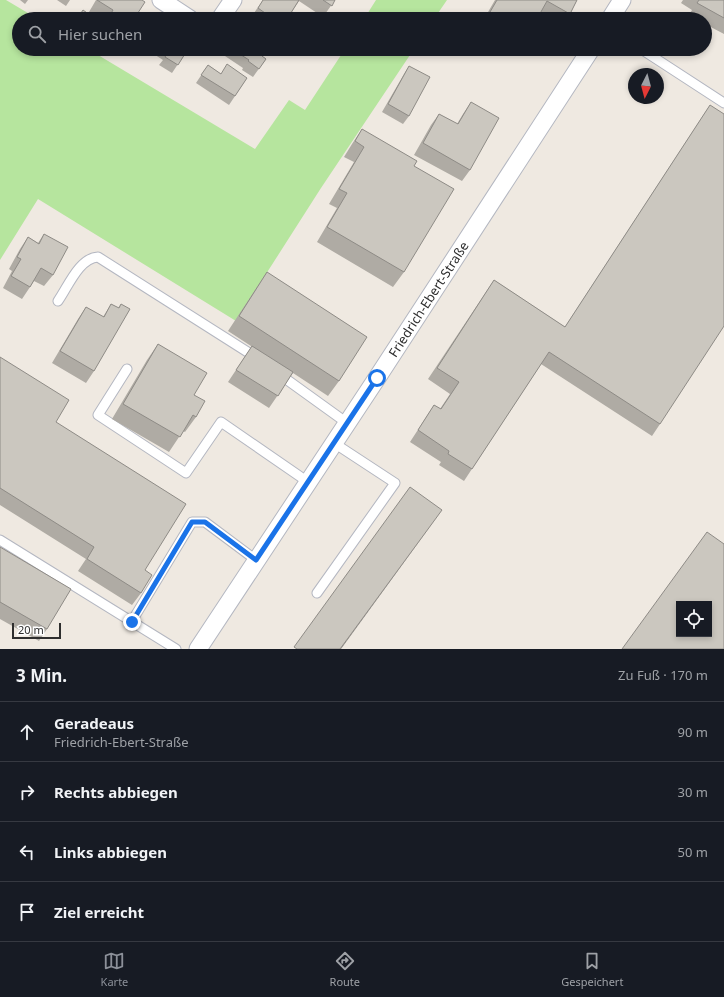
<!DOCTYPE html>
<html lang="de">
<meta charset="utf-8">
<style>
:root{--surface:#171b24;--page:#20242c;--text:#f1f3f6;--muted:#9ea1a6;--line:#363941;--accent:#8c9099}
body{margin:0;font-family:"Noto Sans",sans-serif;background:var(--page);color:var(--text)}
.controls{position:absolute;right:12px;bottom:12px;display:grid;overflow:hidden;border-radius:0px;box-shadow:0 2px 6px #0003}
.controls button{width:36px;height:36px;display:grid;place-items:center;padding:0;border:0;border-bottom:1px solid var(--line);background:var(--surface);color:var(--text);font:20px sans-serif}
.compass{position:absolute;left:628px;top:68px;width:36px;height:36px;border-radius:50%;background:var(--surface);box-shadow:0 2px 6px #0003;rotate:186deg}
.scale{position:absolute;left:12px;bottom:10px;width:49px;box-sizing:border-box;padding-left:4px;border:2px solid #2e2e2e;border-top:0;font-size:11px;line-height:14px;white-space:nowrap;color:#2e2e2e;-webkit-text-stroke:3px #fff;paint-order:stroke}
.stop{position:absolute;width:12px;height:12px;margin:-9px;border:3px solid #1a73e8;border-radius:50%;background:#fff}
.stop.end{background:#1a73e8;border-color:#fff;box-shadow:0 1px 4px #0008}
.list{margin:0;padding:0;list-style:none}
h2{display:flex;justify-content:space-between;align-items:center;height:52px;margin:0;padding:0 16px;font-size:17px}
h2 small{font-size:13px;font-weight:400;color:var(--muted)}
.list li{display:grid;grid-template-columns:26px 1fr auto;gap:12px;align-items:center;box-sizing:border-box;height:60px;padding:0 16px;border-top:1px solid var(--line)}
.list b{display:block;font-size:15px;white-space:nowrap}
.list p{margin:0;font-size:13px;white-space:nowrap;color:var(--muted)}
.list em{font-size:13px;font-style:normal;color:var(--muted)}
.icon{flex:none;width:22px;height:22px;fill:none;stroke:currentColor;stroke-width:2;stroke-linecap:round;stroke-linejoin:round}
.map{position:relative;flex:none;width:724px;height:649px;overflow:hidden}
.search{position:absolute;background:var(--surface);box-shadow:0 2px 6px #0003;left:12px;right:12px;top:12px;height:44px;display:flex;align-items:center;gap:10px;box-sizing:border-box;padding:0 14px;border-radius:22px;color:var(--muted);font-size:15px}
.sheet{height:292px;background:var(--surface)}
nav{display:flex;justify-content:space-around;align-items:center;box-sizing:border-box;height:56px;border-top:1px solid var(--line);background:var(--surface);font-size:11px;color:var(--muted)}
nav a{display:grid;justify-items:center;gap:2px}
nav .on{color:var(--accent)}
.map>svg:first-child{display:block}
.green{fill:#b6e59e}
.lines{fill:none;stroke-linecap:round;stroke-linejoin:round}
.service-casing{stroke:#b4b7c1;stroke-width:11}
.minor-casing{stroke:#b4b7c1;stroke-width:19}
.service{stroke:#fff;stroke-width:9}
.minor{stroke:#fff;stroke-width:17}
.wall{fill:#afaba4}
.shaded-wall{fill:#8e8b86}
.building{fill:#cbc7bf;stroke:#8e8b86;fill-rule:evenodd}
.route{stroke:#1a73e8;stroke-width:5}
.labels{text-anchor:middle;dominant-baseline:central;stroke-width:4;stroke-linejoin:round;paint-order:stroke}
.street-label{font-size:13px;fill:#2e2e2e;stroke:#fff}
</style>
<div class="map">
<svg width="724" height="649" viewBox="0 0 724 649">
<rect width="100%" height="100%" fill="#efe9e1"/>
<path class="green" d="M0 0H6L38 19H19V49H88L255 149 289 100 305 110 345 49H414L321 188 236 321 38 199 0 260Z
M376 0H447L434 19H364Z"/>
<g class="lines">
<defs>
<path id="service" d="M641 49 724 103
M58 301C68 287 79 258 98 257L257 358
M127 369 98 415 186 473 221 422 308 482
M279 374 347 423
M0 540 176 649
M317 593 395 483 334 443
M132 621 192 522H205L256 560"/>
<g id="minor">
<path d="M161 0 190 19"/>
<path d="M220 19 233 0"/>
<path d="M610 19 622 0"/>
<path id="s1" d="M198 649 377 378 591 49"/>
</g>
</defs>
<use href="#service" class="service-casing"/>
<use href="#minor" class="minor-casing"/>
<use href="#service" class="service"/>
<use href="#minor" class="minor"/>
</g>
<path class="wall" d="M20 0H28L25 4Z
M57 0H70L66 6Z
M96 0H142L134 19H100L89 12Z
M263 0H335L323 17 299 1 289 16 294 19H257L252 16Z
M495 0H577L570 14 566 19H541L538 17 537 19H484Z
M683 0H724V34L705 24V19H696L689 15 692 10 681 3Z
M146 49H188L172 73 159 65 163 60Z
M230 49H266L262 56 266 59 253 77 242 70 243 68 225 56Z
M208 65 221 74 247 78 229 105 196 83Z
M409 66V116L403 124 382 112 404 74Z
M471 102 470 170 462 181 414 155 431 125 439 114 457 124 463 114Z
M710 105 660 424 652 436 541 364 464 481 439 465 441 462 410 442 434 405 440 409 450 394 428 379 494 280 565 327Z
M362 129 414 166 404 272 393 287 317 242 337 208 329 204 354 162 344 157 352 144Z
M44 234 53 275 44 286 34 281 22 299 3 288 12 271 9 269 20 249 28 237 38 243Z
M267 272 339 381 328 396 293 373 269 408 228 382 252 346 254 348 228 331 257 287Z
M111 304 118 308 121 304 94 371 86 383 52 363 78 319 86 307 103 317Z
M158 344 194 395 196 417 185 432 183 431 169 452 112 419 147 360Z
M0 357 56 422 145 570 141 593 132 605 78 571 86 559 0 505Z
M0 547 47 629 39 641 0 619Z"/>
<path class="shaded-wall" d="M442 510 341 649H340Z"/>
<path class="building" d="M97 0H142L145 2 134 19H108L113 10Z
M263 0H299L289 16 294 19H271L264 14 265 13 258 8Z
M323 0H335L332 6Z
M497 0H577L570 14 547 1 537 19H503L490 12Z
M699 0H724V18L697 3Z
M83 10 90 15 88 19H77Z
M164 49H188L178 65 165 57 168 52Z
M232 49H266L262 56 266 59 259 69 248 61 249 60Z
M227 64 247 78 235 96 201 75 208 65 221 74Z
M409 66 430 77 409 116 388 104Z
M471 102 499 118 470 170 423 143 439 114 458 124Z
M710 105 724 114V326L660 424 549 352 472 469 448 454 449 451 418 430 434 405 441 409 459 382 437 368 494 280 565 327Z
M362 129 417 161 414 166 454 189 404 272 327 227 347 193 339 189 364 147 355 141Z
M44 234 68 247 53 275 41 268 30 287 11 276 21 259 17 257 28 237 39 244Z
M267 272 367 337 339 381 239 316Z
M111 304 119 308 121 304 130 309 94 371 60 351 86 307 104 317Z
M158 344 207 373 194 395 205 401 196 417 193 415 180 437 123 404Z
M252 346 293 372 278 396 236 370Z
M0 357 69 400 56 422 186 504 145 570 152 575 141 593 87 559 94 547 0 488Z
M410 487 442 510 340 649H297L294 647Z
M707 532 724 544V649H622ZM679 604H709V634H679Z
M0 547 71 589 47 629 0 602Z"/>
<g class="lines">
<path class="route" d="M132 622 192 522H205L256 560 377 378"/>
</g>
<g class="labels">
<g class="street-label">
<text stroke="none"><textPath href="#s1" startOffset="419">Friedrich-Ebert-Straße</textPath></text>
</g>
</g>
</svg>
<div class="controls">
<button><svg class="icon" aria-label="locate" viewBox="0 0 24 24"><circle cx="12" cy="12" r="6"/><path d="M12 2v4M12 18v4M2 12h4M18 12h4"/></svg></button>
</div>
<svg class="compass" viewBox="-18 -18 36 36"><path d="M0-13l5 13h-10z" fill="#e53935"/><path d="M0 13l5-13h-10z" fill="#9ea1a6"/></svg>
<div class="scale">20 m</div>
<div class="stop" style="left:377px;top:378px"></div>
<div class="stop end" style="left:132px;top:622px"></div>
<div class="search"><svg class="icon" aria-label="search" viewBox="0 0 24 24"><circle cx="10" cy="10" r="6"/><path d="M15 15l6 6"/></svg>Hier suchen</div>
</div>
<section class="sheet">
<h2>3 Min.<small>Zu Fuß · 170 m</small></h2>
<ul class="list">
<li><svg class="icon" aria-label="ahead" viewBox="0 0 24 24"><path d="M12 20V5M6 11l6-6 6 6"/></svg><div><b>Geradeaus</b><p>Friedrich-Ebert-Straße</p></div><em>90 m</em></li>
<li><svg class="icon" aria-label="right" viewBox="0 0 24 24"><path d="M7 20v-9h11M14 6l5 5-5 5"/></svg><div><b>Rechts abbiegen</b></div><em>30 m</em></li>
<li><svg class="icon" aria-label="left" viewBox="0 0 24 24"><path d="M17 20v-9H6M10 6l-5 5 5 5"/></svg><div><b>Links abbiegen</b></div><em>50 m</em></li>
<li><svg class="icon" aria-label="arrive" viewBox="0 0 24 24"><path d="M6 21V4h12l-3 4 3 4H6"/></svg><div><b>Ziel erreicht</b></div></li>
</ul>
</section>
<nav>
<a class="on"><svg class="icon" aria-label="map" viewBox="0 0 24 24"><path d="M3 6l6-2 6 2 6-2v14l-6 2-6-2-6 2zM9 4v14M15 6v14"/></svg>Karte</a>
<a><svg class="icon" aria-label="directions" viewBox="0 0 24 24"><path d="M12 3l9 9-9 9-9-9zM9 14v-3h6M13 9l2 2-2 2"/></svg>Route</a>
<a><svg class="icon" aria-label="saved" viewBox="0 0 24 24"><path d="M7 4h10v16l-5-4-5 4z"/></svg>Gespeichert</a>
</nav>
